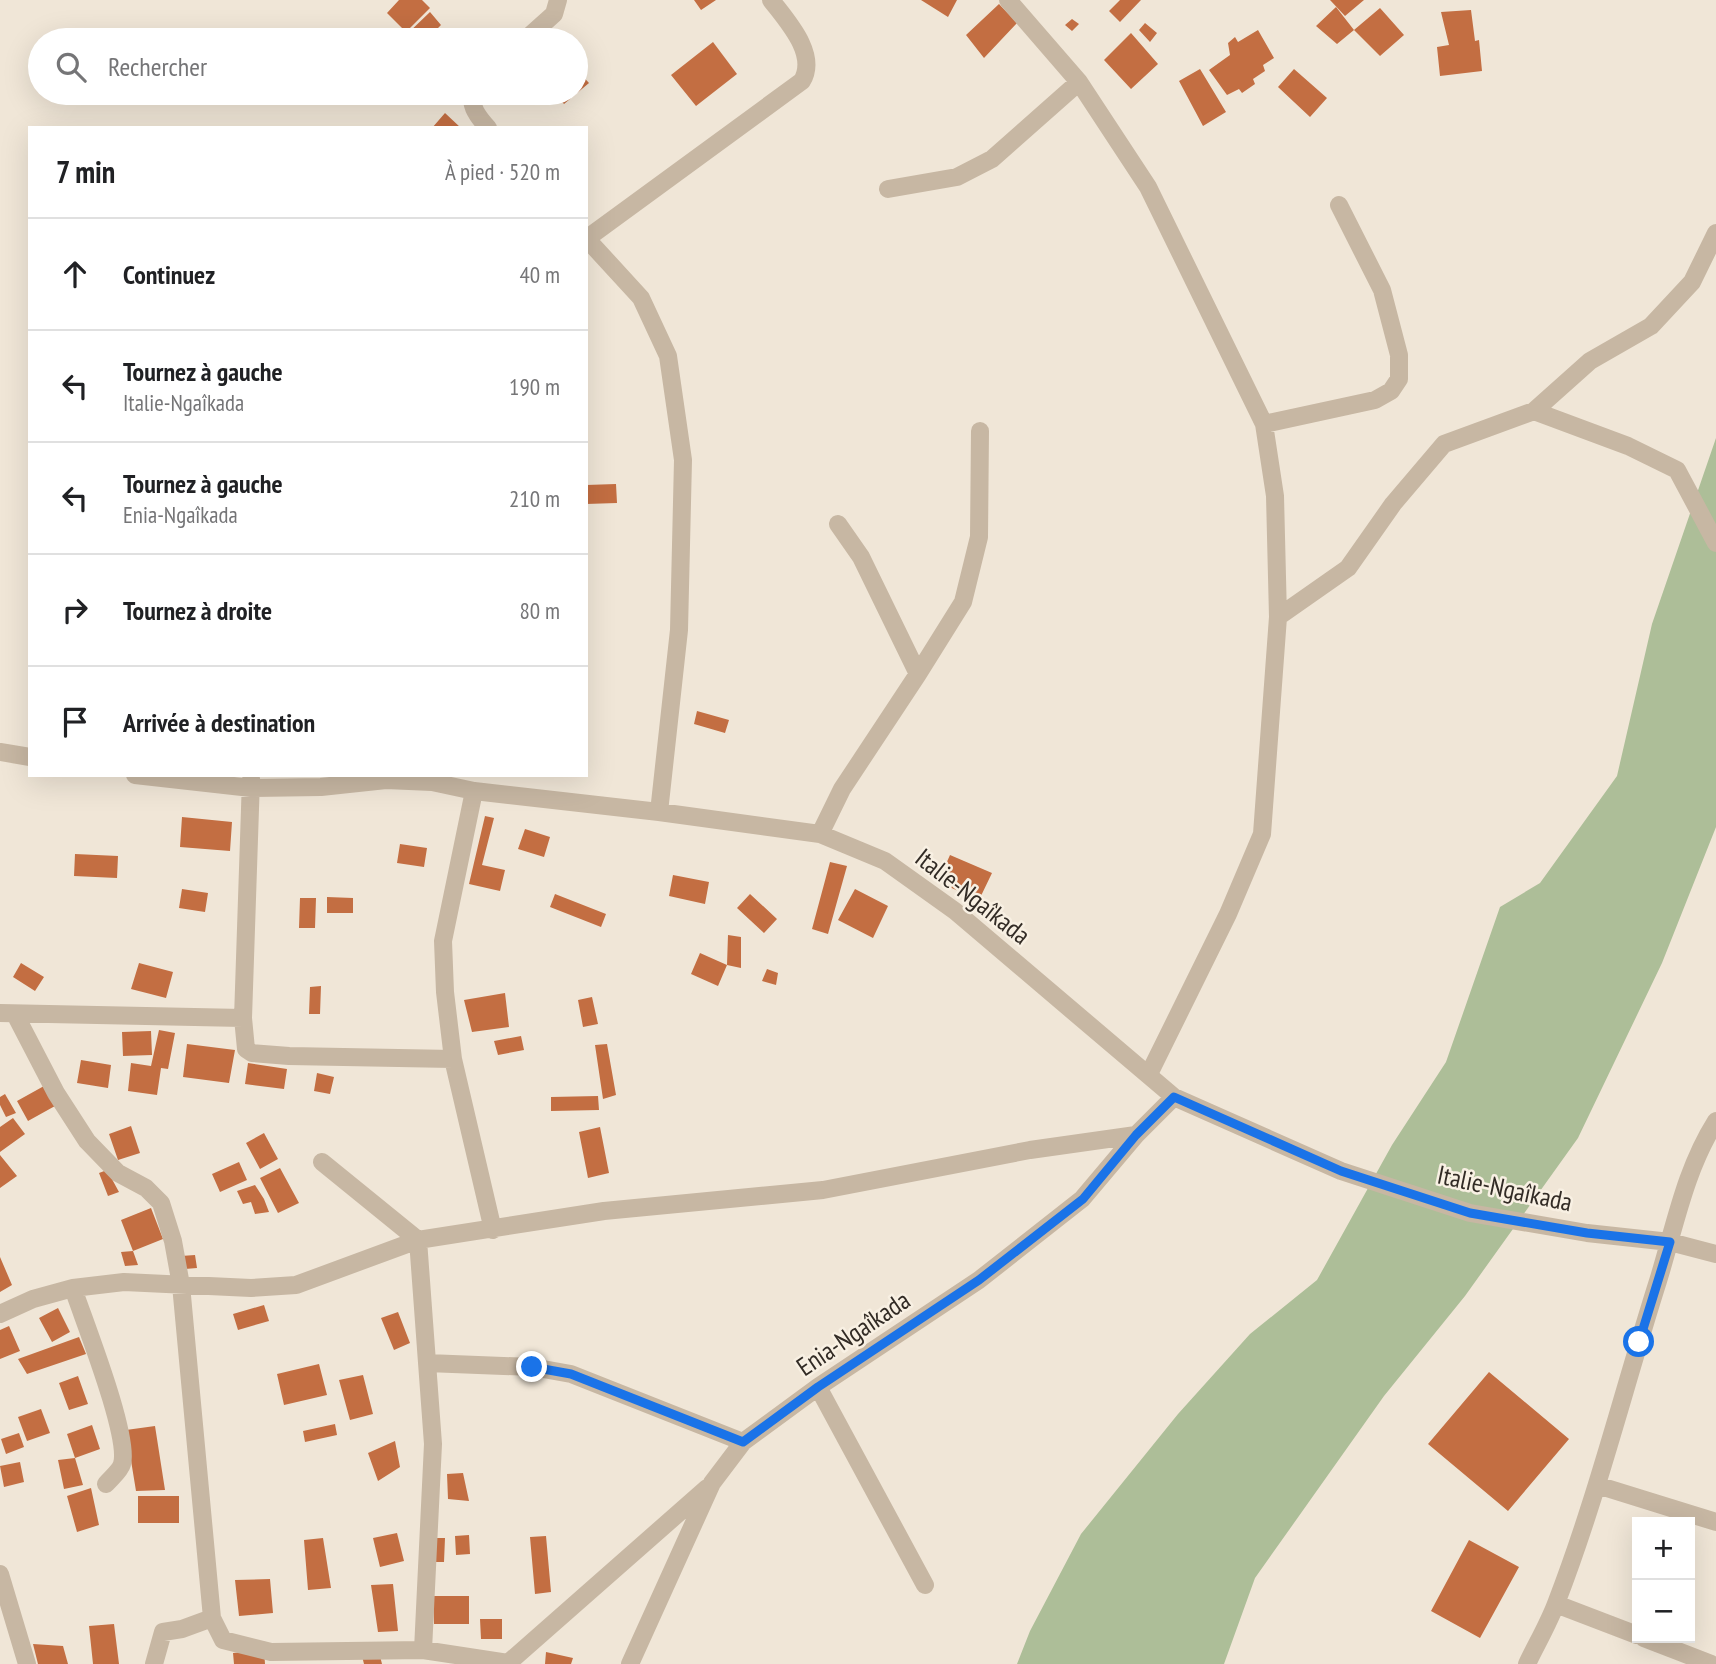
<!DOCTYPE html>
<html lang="fr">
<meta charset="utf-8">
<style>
:root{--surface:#fff;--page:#f2f2f2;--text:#202124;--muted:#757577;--line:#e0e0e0}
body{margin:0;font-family:"PT Sans Narrow",sans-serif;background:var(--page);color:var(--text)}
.controls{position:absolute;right:21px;bottom:21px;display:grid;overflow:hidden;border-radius:0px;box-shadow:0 7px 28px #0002}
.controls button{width:63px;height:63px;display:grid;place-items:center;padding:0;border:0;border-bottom:2px solid var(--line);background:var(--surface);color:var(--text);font:35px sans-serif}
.stop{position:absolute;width:21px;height:21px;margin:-16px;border:5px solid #1a73e8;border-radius:50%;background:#fff}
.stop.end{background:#1a73e8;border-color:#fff;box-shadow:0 2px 7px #0008}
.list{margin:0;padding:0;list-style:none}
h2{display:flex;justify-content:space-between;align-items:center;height:91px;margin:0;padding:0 28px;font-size:30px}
h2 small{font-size:23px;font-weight:400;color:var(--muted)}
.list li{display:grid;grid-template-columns:46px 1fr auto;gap:21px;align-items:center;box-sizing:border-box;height:112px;padding:0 28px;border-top:2px solid var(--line)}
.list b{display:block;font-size:26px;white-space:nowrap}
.list p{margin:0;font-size:23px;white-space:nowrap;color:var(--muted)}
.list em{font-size:23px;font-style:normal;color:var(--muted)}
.icon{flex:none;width:38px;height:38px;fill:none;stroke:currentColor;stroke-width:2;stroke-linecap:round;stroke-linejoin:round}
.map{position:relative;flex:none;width:1716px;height:1664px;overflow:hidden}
.search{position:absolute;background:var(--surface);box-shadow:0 7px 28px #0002;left:28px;top:28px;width:560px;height:77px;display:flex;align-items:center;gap:18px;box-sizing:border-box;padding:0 24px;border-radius:38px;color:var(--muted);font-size:26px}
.panel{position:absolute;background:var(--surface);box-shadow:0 7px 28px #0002;left:28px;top:126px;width:560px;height:651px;border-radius:0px}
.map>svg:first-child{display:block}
.green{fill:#adbe98}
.building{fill:#c36e42}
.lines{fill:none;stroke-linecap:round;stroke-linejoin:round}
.minor{stroke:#c7b7a3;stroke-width:18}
.route{stroke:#1a73e8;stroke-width:9}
.labels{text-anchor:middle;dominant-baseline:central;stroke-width:5;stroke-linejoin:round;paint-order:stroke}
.street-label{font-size:26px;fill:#322b25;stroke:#f8f0e3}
</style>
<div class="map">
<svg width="1716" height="1664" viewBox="0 0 1716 1664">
<rect width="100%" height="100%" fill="#f0e6d7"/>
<path class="green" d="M1716 438V827L1662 963 1578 1138 1465 1296 1384 1396 1255 1578 1224 1664H1017L1030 1631 1081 1534 1178 1414 1250 1334 1317 1280 1392 1145 1446 1062 1500 907 1540 883 1617 776 1652 624Z"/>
<path class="building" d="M399 0H422L430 8 406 32 387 13Z
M694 0H716L701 10Z
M921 0H957L948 17Z
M1120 0H1141L1120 22 1109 11Z
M1330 0H1364L1345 16Z
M999 4 1017 23 984 58 966 35Z
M1336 7 1354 30 1337 44 1316 26Z
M1380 8 1404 35 1380 56 1354 30Z
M1471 10 1475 41 1479 40 1482 71 1440 76 1437 47 1449 45 1441 12Z
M430 12 441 25 426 40H407L404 37Z
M1072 19 1079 24 1072 31 1065 25Z
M1145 23 1157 33 1150 42 1139 30Z
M1258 30 1274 58 1263 65 1265 71 1253 79 1255 84 1242 93 1239 89 1227 95 1209 70 1230 55 1228 43 1235 37 1238 42Z
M1131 33 1158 64 1131 89 1104 60Z
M713 42 737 74 696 106 671 75Z
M576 69 589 83 564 104 554 93H576Z
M1200 69 1226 112 1203 126 1179 81Z
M1294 69 1327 98 1310 117 1278 87Z
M445 113 461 128H432Z
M616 484 617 503 586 504V485Z
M697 711 729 720 725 733 694 724Z
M485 816 494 818 482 865 505 870 500 891 469 884Z
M182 817 232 822 230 851 180 847Z
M525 829 550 837 544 857 518 849Z
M400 844 427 848 424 867 397 863Z
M75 854 118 856 117 878 74 876Z
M950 855 992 873 979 900 938 882Z
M830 862 847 866 828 934 812 929Z
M673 875 709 882 705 904 669 896Z
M182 889 208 893 205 912 179 908Z
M855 889 888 906 873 938 838 920Z
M555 894 606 914 601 927 550 907Z
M750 894 777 919 764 933 737 908Z
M327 897 353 898V913H327Z
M300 898H316L315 928H299Z
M728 935 741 937V968L727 965Z
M700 953 727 965 718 986 691 974Z
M21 963 44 977 35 991 13 977Z
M139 963 173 972 166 998 131 989Z
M767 969 778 973 776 985 762 981Z
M321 986 320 1014H309L310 987Z
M505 993 509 1027 472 1032 464 1000Z
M592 997 598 1024 583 1027 578 1000Z
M159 1030 175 1033 168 1069 161 1068 157 1095 128 1091 131 1063 151 1066Z
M151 1031 152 1055 123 1056 122 1032Z
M521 1036 524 1050 498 1055 494 1041Z
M187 1044 235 1050 229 1083 183 1077Z
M607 1044 616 1095 603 1099 595 1045Z
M81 1060 111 1065 108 1088 77 1083Z
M248 1063 287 1069 284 1089 245 1084Z
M317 1073 334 1077 330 1094 314 1091Z
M44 1086 55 1106 28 1121 17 1101Z
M5 1094 16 1113 6 1117 0 1105V1097Z
M598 1096 599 1110 551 1111V1097Z
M13 1118 25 1134 0 1152V1127Z
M131 1126 140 1153 118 1160 109 1134Z
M600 1127 609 1173 588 1178 579 1132Z
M264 1133 278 1159 260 1169 246 1143Z
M0 1155 17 1176 0 1188Z
M239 1162 247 1180 220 1192 212 1174Z
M280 1168 299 1203 278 1213 260 1178Z
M107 1170 119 1192 108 1196 99 1173Z
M255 1185 264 1199 269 1212 255 1214 251 1202 243 1204 237 1191Z
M151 1208 163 1239 133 1251 121 1220Z
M133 1251 138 1265 125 1266 121 1252Z
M195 1255 197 1268 185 1269 181 1256Z
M0 1257 12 1285 0 1292Z
M264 1305 269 1321 238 1330 233 1314Z
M58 1308 70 1332 52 1342 39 1318Z
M398 1312 410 1343 394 1350 381 1318Z
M9 1326 20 1351 0 1359V1330Z
M79 1337 86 1354 27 1374 18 1359Z
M319 1364 327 1395 284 1405 277 1374Z
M1489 1372 1569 1439 1508 1511 1428 1444Z
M363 1375 373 1414 350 1420 339 1380Z
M78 1376 88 1404 69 1410 59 1383Z
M41 1409 50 1433 27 1441 18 1417Z
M335 1424 337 1435 305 1442 303 1431Z
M92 1425 100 1449 75 1458 83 1485 64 1489 58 1460 75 1458 67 1434Z
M155 1426 165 1490 136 1491 126 1430Z
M19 1433 24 1447 6 1454 1 1439Z
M395 1441 400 1467 378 1481 368 1453Z
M20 1462 24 1482 4 1487 0 1466Z
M463 1473 469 1501 448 1499 447 1474Z
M91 1488 99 1525 77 1532 67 1496Z
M138 1496H179V1523H138Z
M397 1533 404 1561 380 1567 373 1538Z
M469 1535 470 1554 456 1555 455 1536Z
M546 1536 551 1592 535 1594 530 1537Z
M323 1538 331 1588 308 1590 304 1540Z
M432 1538H445L444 1562H431Z
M1469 1540 1519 1567 1480 1638 1431 1611Z
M270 1579 273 1613 239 1616 235 1580Z
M393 1584 398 1631 378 1632 371 1585Z
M433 1596H469V1624H434Z
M480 1619H502V1639H481Z
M114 1624 119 1664H93L89 1626Z
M33 1644 63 1646 68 1664H38Z
M264 1650 265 1664H234L233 1653Z
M379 1652 382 1664H364L362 1656Z
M546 1652 573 1658 571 1664H545Z"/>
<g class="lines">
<path class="minor" d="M1008 0 1079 82 1148 187 1264 424 1275 496 1278 617 1262 834 1228 914 1149 1074
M525 40 554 14 558 0
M473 93C469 106 479 118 488 128
M888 189 957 177 992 159 1079 82
M586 238 641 298 668 356 683 460 679 630 659 812
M586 239 802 81C818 54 787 21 771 0
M1534 411 1628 446 1677 470 1716 543
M1264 424 1375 400 1391 391 1399 379V355L1382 290 1339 205
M838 524 861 557 918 674
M1278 617 1348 568 1393 504 1444 444 1534 411 1590 361 1651 326 1692 282 1716 233
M0 752 30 757
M135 775 251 788 321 787 386 780 432 782 474 791 659 812 820 834 885 861 955 911 1174 1097 1341 1171 1470 1213 1587 1233 1670 1242 1716 1254
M251 779 243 1018 246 1049 252 1053 289 1056 453 1059
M474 791 443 941 445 992 453 1059 493 1230
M820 834 842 789 918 674 963 602 979 537 980 431
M0 1013 243 1018
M15 1014 56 1093 87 1141 118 1173 146 1188 161 1203 173 1241 181 1285 212 1618 223 1640 271 1652 423 1650 508 1663
M322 1162 418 1240 433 1444 423 1650
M73 1288C84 1321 130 1436 122 1464 120 1471 111 1478 106 1484
M0 1314 33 1299 73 1288 124 1282 251 1288 296 1285 418 1240 604 1211 823 1190 1030 1150 1136 1135
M427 1363 532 1367 571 1374 743 1442
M818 1387 925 1585
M1597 1485 1716 1522
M0 1574 27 1664
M1556 1604 1637 1635
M1644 1638 1711 1664
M154 1664 163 1632 182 1629 212 1618
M507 1664 707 1488
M630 1664 712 1483 743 1442 818 1387 979 1280 1082 1199 1136 1135 1174 1097
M1527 1664C1537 1643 1549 1623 1557 1601 1597 1497 1624 1388 1658 1281 1675 1226 1685 1170 1716 1121"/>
</g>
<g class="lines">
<path class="route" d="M532 1367 571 1374 743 1442 818 1387 979 1280 1083 1199 1136 1135 1174 1097 1341 1171 1470 1213 1587 1233 1670 1242 1639 1342"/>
</g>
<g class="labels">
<g class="street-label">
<text transform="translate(973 896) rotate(38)">Italie-Ngaîkada</text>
<text transform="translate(1505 1188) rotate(12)">Italie-Ngaîkada</text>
<text transform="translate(853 1333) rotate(-34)">Enia-Ngaîkada</text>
</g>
</g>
</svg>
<div class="controls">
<button>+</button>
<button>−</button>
</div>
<div class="stop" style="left:1639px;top:1342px"></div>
<div class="stop end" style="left:532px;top:1367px"></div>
<div class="search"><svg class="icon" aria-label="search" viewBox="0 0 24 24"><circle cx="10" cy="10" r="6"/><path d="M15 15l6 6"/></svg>Rechercher</div>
<section class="panel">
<h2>7 min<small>À pied · 520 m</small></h2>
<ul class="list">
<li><svg class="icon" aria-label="ahead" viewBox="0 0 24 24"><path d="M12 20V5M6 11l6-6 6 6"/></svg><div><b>Continuez</b></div><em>40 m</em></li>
<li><svg class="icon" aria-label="left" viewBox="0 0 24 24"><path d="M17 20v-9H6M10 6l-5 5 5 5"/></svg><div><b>Tournez à gauche</b><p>Italie-Ngaîkada</p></div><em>190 m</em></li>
<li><svg class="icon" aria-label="left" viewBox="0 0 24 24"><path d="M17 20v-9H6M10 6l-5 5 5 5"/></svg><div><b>Tournez à gauche</b><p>Enia-Ngaîkada</p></div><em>210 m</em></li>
<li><svg class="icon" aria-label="right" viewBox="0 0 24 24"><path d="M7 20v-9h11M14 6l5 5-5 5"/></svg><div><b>Tournez à droite</b></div><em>80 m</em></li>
<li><svg class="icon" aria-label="arrive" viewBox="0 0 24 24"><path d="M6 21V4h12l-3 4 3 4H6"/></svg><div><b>Arrivée à destination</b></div></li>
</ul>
</section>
</div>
